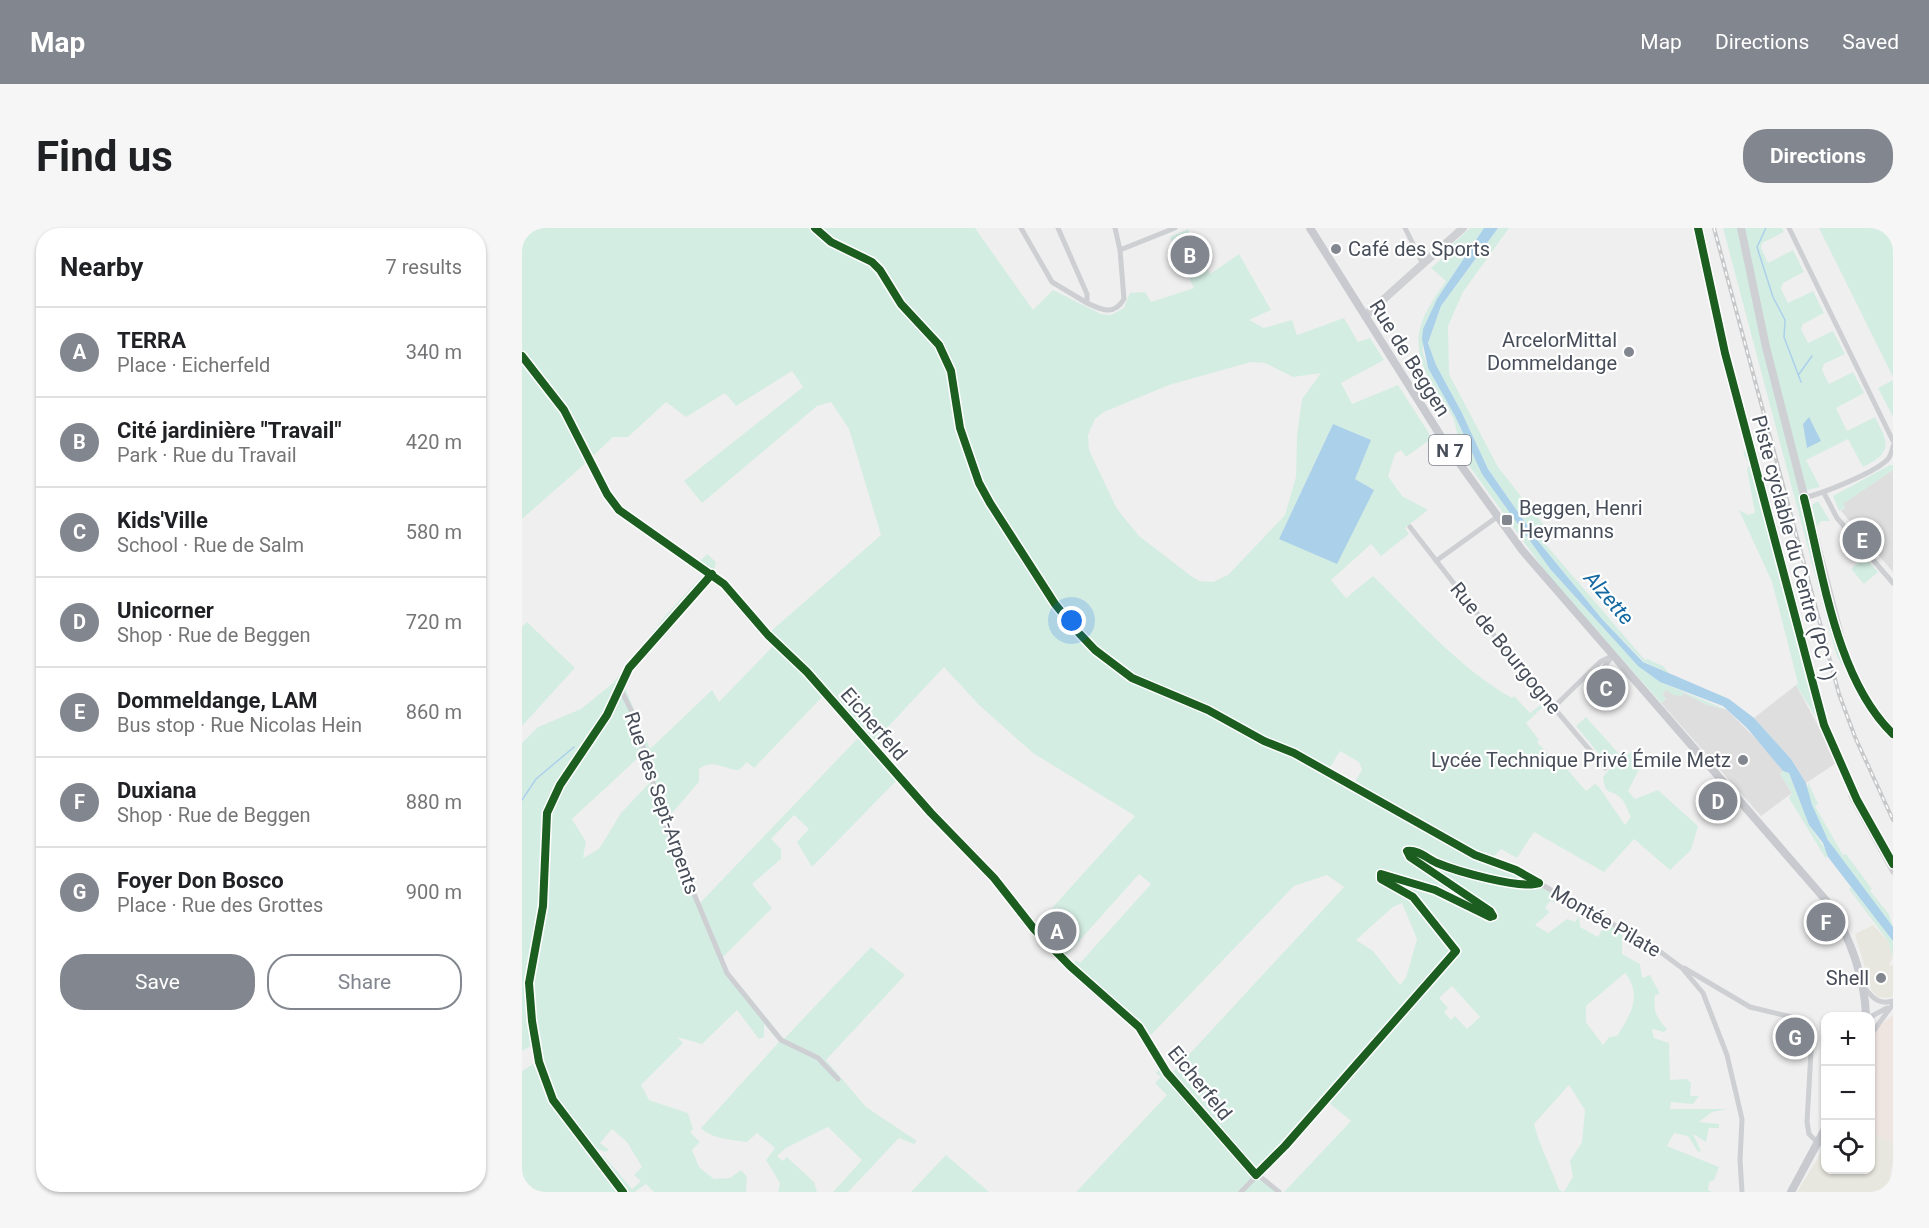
<!DOCTYPE html>
<meta charset="utf-8">
<style>
:root{--surface:#fff;--page:#f6f6f6;--text:#202124;--muted:#757577;--line:#e0e0e0;--accent:#82868e}
body{margin:0;font-family:Roboto,sans-serif;background:var(--page);color:var(--text)}
.controls{position:absolute;right:18px;bottom:18px;display:grid;overflow:hidden;border-radius:12px;box-shadow:0 2px 4px #0004}
.controls button{width:54px;height:54px;display:grid;place-items:center;padding:0;border:0;border-bottom:2px solid var(--line);background:var(--surface);color:var(--text);font:30px sans-serif}
.you{position:absolute;left:550px;top:393px;width:21px;height:21px;margin:-15px;border:4px solid #fff;border-radius:50%;background:#1a73e8;box-shadow:0 0 0 9px #1a73e833}
.badge{display:grid;place-items:center;width:39px;height:39px;border-radius:50%;background:var(--accent);color:#fff;font-size:20px;font-weight:700}
.pin{position:absolute;translate:-50% -50%;border:3px solid #fff;box-shadow:0 2px 6px #0006}
.list{margin:0;padding:0;list-style:none}
h2{display:flex;justify-content:space-between;align-items:center;height:78px;margin:0;padding:0 24px;font-size:26px}
h2 small{font-size:20px;font-weight:400;color:var(--muted)}
.list li{display:grid;grid-template-columns:39px 1fr auto;gap:18px;align-items:center;box-sizing:border-box;height:90px;padding:0 24px;border-top:2px solid var(--line)}
.list b{display:block;font-size:22px;white-space:nowrap}
.list p{margin:0;font-size:20px;white-space:nowrap;color:var(--muted)}
.list em{font-size:20px;font-style:normal;color:var(--muted)}
.actions{display:flex;gap:12px;padding:18px 24px}
.actions a{flex:1;padding:14px 0;border:2px solid var(--accent);border-radius:24px;text-align:center;font-size:21px;color:var(--accent)}
.actions .main{background:var(--accent);color:#fff}
.icon{flex:none;width:33px;height:33px;fill:none;stroke:currentColor;stroke-width:2;stroke-linecap:round;stroke-linejoin:round}
.map{position:relative;flex:none;width:1371px;height:964px;overflow:hidden;border-radius:24px}
header{display:flex;align-items:center;gap:36px;box-sizing:border-box;height:84px;padding:0 30px;background:var(--accent);color:#fff}
header strong{font-size:28px}
nav{display:flex;gap:33px;margin-inline-start:auto;font-size:21px}
.intro{display:flex;align-items:center;justify-content:space-between;box-sizing:border-box;height:144px;padding:0 36px}
h1{margin:0;font-size:42px}
.button{padding:15px 27px;border-radius:24px;background:var(--accent);color:#fff;font-size:21px;font-weight:700}
main{display:flex;gap:36px;padding:0 36px}
aside{flex:1;background:var(--surface);border-radius:24px;box-shadow:0 2px 4px #0004}
.map>svg:first-child{display:block}
.commercial{fill:#e8e7df}
.education{fill:#dedede}
.medical{fill:#eee4e0}
.green{fill:#d4ede3;fill-rule:evenodd}
.water{fill:#abd0e9}
.lines{fill:none;stroke-linecap:round;stroke-linejoin:round}
.stream{stroke:#abd0e9;stroke-width:1.5}
.street{stroke:#cdcfd2;stroke-width:5}
.secondary{stroke:#ced0d3;stroke-width:8}
.primary{stroke:#c8cacf;stroke-width:8}
.rail-casing{stroke:#c6c8ca;stroke-width:4}
.rail{stroke:#fff;stroke-width:1.5;stroke-dasharray:4.5;stroke-linecap:butt}
.cycleway-casing{stroke:#fff;stroke-width:11}
.cycleway{stroke:#1b5e20;stroke-width:8}
.poi-dot{fill:#82868e;stroke:#fff;stroke-width:2}
.labels{text-anchor:middle;dominant-baseline:central;stroke-width:4.5;stroke-linejoin:round;paint-order:stroke}
.shield{fill:#fff;stroke:#7e838c;stroke-width:1.5}
.shield-label{font-size:18px;font-weight:bold;fill:#474e5a}
.poi-label{font-size:20px;fill:#474e5a;stroke:#fff;text-anchor:end}
.street-label{font-size:20px;fill:#474e5a;stroke:#fff}
.water-label{font-size:21px;font-style:italic;fill:#1368a1;stroke:#fff}
</style>
<header>
<strong>Map</strong>
<nav><a>Map</a><a>Directions</a><a>Saved</a></nav>
</header>
<div class="intro"><h1>Find us</h1><a class="button">Directions</a></div>
<main>
<aside>
<h2>Nearby<small>7 results</small></h2>
<ul class="list">
<li><span class="badge">A</span><div><b>TERRA</b><p>Place · Eicherfeld</p></div><em>340 m</em></li>
<li><span class="badge">B</span><div><b>Cité jardinière &quot;Travail&quot;</b><p>Park · Rue du Travail</p></div><em>420 m</em></li>
<li><span class="badge">C</span><div><b>Kids'Ville</b><p>School · Rue de Salm</p></div><em>580 m</em></li>
<li><span class="badge">D</span><div><b>Unicorner</b><p>Shop · Rue de Beggen</p></div><em>720 m</em></li>
<li><span class="badge">E</span><div><b>Dommeldange, LAM</b><p>Bus stop · Rue Nicolas Hein</p></div><em>860 m</em></li>
<li><span class="badge">F</span><div><b>Duxiana</b><p>Shop · Rue de Beggen</p></div><em>880 m</em></li>
<li><span class="badge">G</span><div><b>Foyer Don Bosco</b><p>Place · Rue des Grottes</p></div><em>900 m</em></li>
</ul>
<div class="actions"><a class="main">Save</a><a>Share</a></div>
</aside>
<div class="map">
<svg width="1371" height="964" viewBox="0 0 1371 964">
<rect width="100%" height="100%" fill="#f0efef"/>
<path class="commercial" d="M1351 697 1366 713 1371 729 1367 737 1371 738V768L1367 770 1356 769 1350 763 1333 706Z
M1349 905 1371 915V934L1365 964H1275L1303 918 1304 942H1348Z"/>
<path class="education" d="M1371 242V344L1319 283 1323 280 1320 276Z
M1274 457 1316 534 1284 555 1269 531 1232 490Z
M1145 461 1162 465 1183 476 1205 482 1244 521 1261 543 1258 546 1270 565 1239 588 1139 475 1144 471 1140 466Z"/>
<path class="medical" d="M1371 787V915L1349 905 1353 888 1349 886 1348 814 1357 799Z"/>
<path class="green" d="M0 0H453L511 82 531 62 579 86 589 87 602 80 608 65 623 64 629 74 672 60 648 9 666 1 688 46 717 26 749 82 727 92 742 100 770 92 775 107 822 90 836 114 848 110 862 132 819 155 830 176 876 157 910 210 884 229 879 222 873 226 866 248 880 268 906 282 883 300 887 306 859 328 849 316 809 352 824 370 851 348C894 390 937 440 990 470L992 468 1008 485 1021 475 1023 477 1004 495 1017 512 1015 514 1028 528 1032 526 1064 563 1073 556 1077 559 1103 597 1109 589C1106 584 1103 574 1099 570 1088 560 1083 569 1081 549L1093 534 1077 526 1054 498 1064 489 1099 528H1104L1112 522 1122 532 1106 563 1113 571 1136 562 1176 598 1169 622 1148 642 1112 611 1082 644 1012 604 995 630 979 621 966 634 989 642 1036 669 1033 675 1028 673 1023 680 1028 684 1013 697 1026 705 1045 691 1053 694 1057 688 1058 699 1076 709 1084 695 1100 704V726L1118 736 1120 750 1128 747 1138 766 1133 767C1131 783 1134 789 1145 801L1142 804 1130 801 1132 810 1147 815 1148 852 1165 851 1169 855 1168 868H1177L1171 876 1149 874 1148 881H1206L1190 884 1177 894 1197 896V900H1187L1184 914 1171 906 1179 923 1176 924 1166 908 1152 905 1145 918 1197 939 1192 952 1187 954 1186 962 1190 964H762L829 893 806 874 740 944 741 950 761 964H554L645 867 633 855 639 849 634 845 637 841 614 801 544 738 510 703 468 650 375 552 290 639 275 614 287 601 272 587 249 611 259 621V631L230 656 250 680 200 730 207 744 262 811 349 719 383 747 304 832 344 879 395 913 392 916 377 910 326 964H311L340 932 306 899 264 920 255 928 260 933 265 929 292 954 295 964H256L258 955 244 932 253 920 235 905 225 914C210 912 190 911 179 900L257 814 242 796V809L237 811 215 782 180 816 155 809 161 815 119 857 127 872 166 885 171 901 168 904 178 914 170 922 177 939 192 951 208 950 219 942 225 949 224 964H132L124 956 113 964H105L78 929 81 927 110 961 119 953 112 947 120 939 105 914 90 901 78 915 87 922 84 924 72 920 43 885 29 859 17 814 0 823V515L16 499 59 481 91 455 144 387 180 348C176 333 137 315 124 306 93 286 82 266 65 234L0 291ZM729 134 743 135 771 149 799 145 780 171 775 208 774 249 763 287 706 347 691 354 678 353 669 348 617 308 595 281 567 222 566 207 573 191 582 184 647 157ZM270 143 281 159 162 253 180 275 295 178 309 174 327 201 359 307 248 404 192 343 194 334 185 326 178 333 110 289 96 276 70 229 91 209H106L144 174 164 189 203 165 214 178ZM811 196 833 251 852 262 757 311ZM190 354C209 361 235 400 253 416L197 474 190 462 128 521 102 457 119 428 183 357ZM422 439 457 477 511 525 613 588 514 698 474 648 472 650 410 586 351 515ZM301 468 337 509 178 675 144 592 177 554V541C191 530 201 541 217 542L225 534 232 540ZM818 523 837 534 840 542 831 557 806 543ZM116 530 129 541 131 551 99 585 77 621 61 630 64 614 50 591ZM617 646 629 656 558 735 554 732 549 738 541 731ZM805 647 822 659 649 846 637 829 628 808 772 658ZM880 675 895 711 884 750 878 757 851 723 834 712 871 679ZM1103 745C1121 767 1108 788 1095 808L1087 809 1081 817 1064 794V778ZM930 758 958 789 945 801 933 788 929 792 922 784 926 780 917 770ZM1047 857 1063 882 1060 914 1048 933 1051 949 1042 964 1037 962C1029 939 1018 919 1012 896Z
M948 0H962L915 71 901 101V125L906 140 933 188 947 220 1029 342 1116 438 1138 454 1205 482 1183 476 1162 465 1160 468 1151 467 1145 462 1140 466 1144 471 1139 475 1025 346 930 214 937 209C934 204 934 198 932 192 928 182 920 174 914 164 886 117 893 96 924 53L909 40 925 26 923 23Z
M976 0H987L941 64 926 98 927 146 976 239 1021 296 1017 304 1021 310 1019 311 1123 432 1125 431 1141 438 1147 445 1122 434 1080 391 1016 313 966 241 940 185 914 137 906 115 919 78Z
M1201 0H1260L1262 4 1240 15 1239 20 1246 35 1271 22 1282 44 1261 55 1259 61 1266 75 1291 63 1302 85 1281 96 1279 101 1286 115 1311 103 1323 126 1302 136 1300 142 1307 156 1331 144 1342 165 1314 180 1325 203 1353 189C1367 216 1371 224 1341 239L1326 211 1284 232 1298 259 1281 263 1325 435 1320 437 1314 426Z
M1297 0H1371V149Z
M1371 152V189L1356 160Z
M1226 218 1231 242 1302 502 1274 457 1276 455 1250 354 1217 282 1226 287 1233 285 1225 241 1227 236 1221 225Z
M1368 237H1371V242L1321 276 1323 280 1317 283 1311 268Z
M1296 273 1308 293H1299L1295 299 1290 277Z
M1343 329 1356 344 1342 356 1329 341Z
M5 394 53 440 0 498V399Z
M1261 543 1267 545 1287 597 1306 625 1304 631 1267 570 1270 565 1258 546Z
M1286 554 1296 576 1293 578 1321 627 1324 626 1350 661 1348 663 1367 686 1371 699C1350 672 1278 587 1286 554Z
M1313 639 1371 713V729L1366 713 1327 661 1329 659Z
M11 836 35 886 96 964H0V843Z
M424 927 467 964H389Z"/>
<path class="water" d="M962 0H976L919 78 906 115 914 137 940 185 966 241 1016 313 1080 391 1121 434 1207 471 1232 490 1269 531 1284 555 1290 577 1306 612 1371 699V713L1306 629 1301 615 1287 597 1267 545 1261 543 1225 500 1201 478 1138 454 1116 438 1029 342 960 246 933 188 906 140 900 111 901 101 915 71Z
M1287 189 1299 213 1285 220 1281 196Z
M811 196 849 212 833 251 852 262 815 336 757 311Z"/>
<g class="lines">
<path class="stream" d="M1244 0 1235 19 1251 69 1263 92 1262 109 1279 154
M1277 146 1290 128
M0 572 14 551 52 519"/>
<path class="street" d="M499 0 530 54 565 75
M536 0 565 66V75C580 82 592 88 602 71L598 22 653 0
M593 0 598 22
M883 0 901 36
M1267 0 1371 213
M0 128 42 182 85 266 97 282 202 356 246 407 285 444 409 585 472 650 512 701 548 738 617 799 645 845 666 866 725 938 757 964
M1302 265 1315 290 1371 355
M1282 270C1301 265 1353 245 1366 231 1369 227 1370 223 1371 218
M888 299 993 434 1083 540
M914 333 975 289
M1067 449 1082 439 1089 430
M98 460 113 490 142 594 205 745 259 812 296 830 316 851
M1032 479 1078 434 1090 428
M1329 568 1371 644
M1017 655 1065 683 1125 714 1160 740 1181 765 1205 827 1220 891 1218 932 1220 964
M1162 740 1228 779 1282 792 1288 797 1290 806 1285 894 1287 906 1296 915
M1343 760C1351 771 1358 777 1371 773
M1348 789 1365 780
M1348 808 1371 776
M1348 891 1349 890
M101 964 31 872 17 834 10 793 7 755 21 678 25 585 38 557 85 487 107 440 190 346
M719 964 763 918 934 723 926 715"/>
<path class="secondary" d="M1219 0 1244 119 1325 435 1350 482 1371 506
M843 88 941 0"/>
<path class="primary" d="M788 0 925 218 1000 322 1308 677C1328 710 1343 750 1344 788
M1269 964 1304 899"/>
<defs>
<path id="rail" d="M1192 0 1317 466 1333 509 1371 592"/>
</defs>
<use href="#rail" class="rail-casing"/>
<use href="#rail" class="rail"/>
<defs>
<path id="cycleway" d="M293 0 309 14 350 34 358 42 379 76 417 117 429 143 438 200 457 255 468 275 533 376 554 402 573 422 610 450 686 482 742 513 772 525 953 627 994 642 1017 655
M1176 0 1203 125 1302 497 1335 572 1371 636
M0 128 42 182 85 266 97 282 202 356 246 407 285 444 409 585 472 650 512 701 548 738 617 799 645 845 734 947 763 918 934 723 891 669 859 651V646L913 662 968 689 971 688 968 683 888 629 885 623C895 621 906 631 915 635 934 643 1000 662 1017 655
M1282 270C1301 345 1314 451 1371 506
M101 964 31 872 17 834 10 793 7 755 21 678 25 585 38 557 85 487 107 440 190 346"/>
</defs>
<use href="#cycleway" class="cycleway-casing"/>
<use href="#cycleway" class="cycleway"/>
</g>
<g class="poi-dot">
<circle cx="814" cy="21" r="6"/>
<circle cx="1107" cy="124" r="6"/>
<rect x="979" y="286" width="12" height="12" rx="3"/>
<circle cx="1221" cy="532" r="6"/>
<circle cx="1359" cy="750" r="6"/>
</g>
<g class="labels">
<rect class="shield" x="907" y="207" width="42" height="30" rx="4.5"/>
<g class="shield-label">
<text x="928" y="222">N 7</text>
</g>
<g class="poi-label">
<text x="826" y="21" text-anchor="start">Café des Sports</text>
<text x="1095" y="112">ArcelorMittal<tspan x="1095" dy="23">Dommeldange</tspan></text>
<text x="997" y="280" text-anchor="start">Beggen, Henri<tspan x="997" dy="23">Heymanns</tspan></text>
<text x="1209" y="532">Lycée Technique Privé Émile Metz</text>
<text x="1347" y="750">Shell</text>
</g>
<g class="street-label">
<text transform="translate(888 130) rotate(58)">Rue de Beggen</text>
<text transform="translate(1272 320) rotate(75)">Piste cyclable du Centre (PC 1)</text>
<text transform="translate(984 420) rotate(51)">Rue de Bourgogne</text>
<text transform="translate(352 496) rotate(49)">Eicherfeld</text>
<text transform="translate(140 575) rotate(71)">Rue des Sept-Arpents</text>
<text transform="translate(1084 693) rotate(30)">Montée Pilate</text>
<text transform="translate(678 855) rotate(51)">Eicherfeld</text>
</g>
<g class="water-label">
<text transform="translate(1087 370) rotate(49)">Alzette</text>
</g>
</g>
</svg>
<div class="controls">
<button>+</button>
<button>−</button>
<button><svg class="icon" aria-label="locate" viewBox="0 0 24 24"><circle cx="12" cy="12" r="6"/><path d="M12 2v4M12 18v4M2 12h4M18 12h4"/></svg></button>
</div>
<div class="you"></div>
<div class="pin badge" style="left:535px;top:703px">A</div>
<div class="pin badge" style="left:668px;top:27px">B</div>
<div class="pin badge" style="left:1084px;top:460px">C</div>
<div class="pin badge" style="left:1196px;top:573px">D</div>
<div class="pin badge" style="left:1340px;top:312px">E</div>
<div class="pin badge" style="left:1304px;top:694px">F</div>
<div class="pin badge" style="left:1273px;top:809px">G</div>
</div>
</main>
